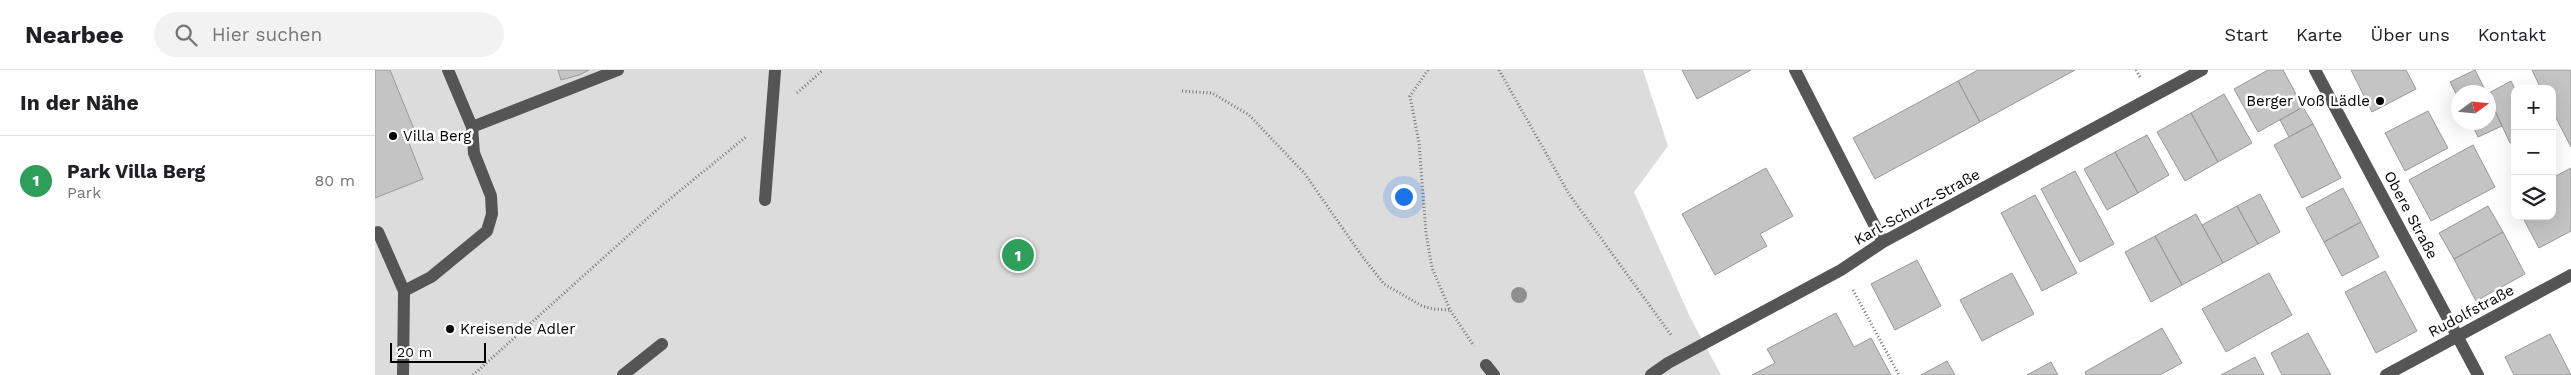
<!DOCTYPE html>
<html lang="de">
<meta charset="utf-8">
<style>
:root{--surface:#fff;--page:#f2f2f2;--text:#202124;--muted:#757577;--line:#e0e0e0;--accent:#ea580c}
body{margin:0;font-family:"Work Sans",sans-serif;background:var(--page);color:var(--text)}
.controls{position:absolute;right:15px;top:15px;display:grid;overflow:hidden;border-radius:10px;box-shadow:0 5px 20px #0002}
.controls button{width:45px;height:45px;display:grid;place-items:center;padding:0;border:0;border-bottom:1px solid var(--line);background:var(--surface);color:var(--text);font:25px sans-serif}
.compass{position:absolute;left:2076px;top:15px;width:45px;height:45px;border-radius:50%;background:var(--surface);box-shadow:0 5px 20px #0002;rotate:75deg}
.scale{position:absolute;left:15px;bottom:12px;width:96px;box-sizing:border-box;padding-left:5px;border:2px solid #000;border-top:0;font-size:14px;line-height:18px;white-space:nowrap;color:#000;-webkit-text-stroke:4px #fff;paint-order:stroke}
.you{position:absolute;left:1028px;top:126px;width:18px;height:18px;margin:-12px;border:4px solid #fff;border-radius:50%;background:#1a73e8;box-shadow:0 0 0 8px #1a73e833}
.badge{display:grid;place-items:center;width:32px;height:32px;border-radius:50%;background:var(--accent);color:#fff;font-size:16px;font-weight:700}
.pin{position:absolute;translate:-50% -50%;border:2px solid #fff;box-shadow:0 1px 5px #0006}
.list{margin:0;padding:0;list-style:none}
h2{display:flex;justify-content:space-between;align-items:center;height:65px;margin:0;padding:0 20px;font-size:21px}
h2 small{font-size:16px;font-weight:400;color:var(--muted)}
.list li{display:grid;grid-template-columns:32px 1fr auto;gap:15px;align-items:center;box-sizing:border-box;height:90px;padding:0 20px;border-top:1px solid var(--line)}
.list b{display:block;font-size:19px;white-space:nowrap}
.list p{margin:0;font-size:16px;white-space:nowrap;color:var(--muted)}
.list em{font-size:16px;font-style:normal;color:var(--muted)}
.icon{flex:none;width:28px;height:28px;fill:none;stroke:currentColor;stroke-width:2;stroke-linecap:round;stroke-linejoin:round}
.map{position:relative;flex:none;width:2196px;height:305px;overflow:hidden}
header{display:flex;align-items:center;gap:30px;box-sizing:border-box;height:70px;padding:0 25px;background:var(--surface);border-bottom:1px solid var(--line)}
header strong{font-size:24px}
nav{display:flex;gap:28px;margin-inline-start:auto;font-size:18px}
.search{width:350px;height:45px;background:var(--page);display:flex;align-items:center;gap:12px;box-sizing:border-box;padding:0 18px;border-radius:28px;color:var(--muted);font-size:19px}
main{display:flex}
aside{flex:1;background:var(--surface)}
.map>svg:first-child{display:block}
.green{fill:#dcdcdc}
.building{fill:#c4c4c4;stroke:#999}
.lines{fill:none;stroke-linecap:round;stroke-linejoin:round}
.path{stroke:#777;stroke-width:3;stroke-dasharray:1 2.5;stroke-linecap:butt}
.minor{stroke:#555;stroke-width:12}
.minor-bridge{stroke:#555;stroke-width:12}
.tree{fill:#8f8f8f}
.poi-dot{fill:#000;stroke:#fff;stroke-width:2}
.labels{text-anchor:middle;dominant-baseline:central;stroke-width:5;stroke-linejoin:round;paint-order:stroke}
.poi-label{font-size:15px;fill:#000;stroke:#fff;text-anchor:start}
.street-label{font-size:15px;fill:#000;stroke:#fff}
</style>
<header>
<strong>Nearbee</strong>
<div class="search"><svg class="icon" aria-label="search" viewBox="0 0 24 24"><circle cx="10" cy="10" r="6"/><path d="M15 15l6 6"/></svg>Hier suchen</div>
<nav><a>Start</a><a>Karte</a><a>Über uns</a><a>Kontakt</a></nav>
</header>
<main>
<aside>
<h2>In der Nähe<small></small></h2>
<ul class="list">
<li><span class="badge" style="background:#2e9e5b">1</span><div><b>Park Villa Berg</b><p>Park</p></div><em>80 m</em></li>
</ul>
</aside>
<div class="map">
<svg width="2196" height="305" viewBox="0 0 2196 305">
<rect width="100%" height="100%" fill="#fff"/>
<path class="green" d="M0 0H1268L1293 76 1259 122 1315 247 1346 305H0Z"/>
<path class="building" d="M0 0H15L41 64 32 68 48 109 0 128Z
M183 0H214L204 5 186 10Z
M1307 0H1376L1322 29Z
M1603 0H1700L1605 52 1583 11Z
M1893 0H1908L1928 37 1883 62 1859 19Z
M1976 0H2031L2041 19 1997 42Z
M2100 0 2111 22H2084V29L2075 12Z
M2157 0H2196V77L2177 40V19H2166Z
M1583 11 1605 52 1500 109 1478 68Z
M2136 11 2140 19V71L2135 73 2114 28V23Z
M1849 24 1877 73 1843 92 1816 43Z
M2114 28 2127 56 2103 67 2096 52H2114Z
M1928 37 1938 54 1914 67 1905 50Z
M2053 41 2073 78 2030 101 2010 63Z
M1816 43 1843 92 1810 111 1782 62Z
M1938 54 1966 108 1927 128 1899 75Z
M1772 65 1794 105 1763 123 1740 82Z
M2098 75 2120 117 2056 151 2034 110Z
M1740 82 1763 123 1732 140 1709 99Z
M1391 98 1418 146 1385 164 1392 176 1340 205 1307 144Z
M2196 98V161L2164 178 2147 146H2177V108Z
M1700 101 1739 174 1705 192 1666 119Z
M1968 118 1986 152 1949 172 1931 138Z
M1885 124 1905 162 1883 174 1862 136Z
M1660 125 1702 203 1667 221 1626 143Z
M1862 136 1883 174 1848 193 1827 155Z
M2113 136 2128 162 2079 189 2064 163Z
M1821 144 1848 193 1807 215 1780 166Z
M1986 152 2004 187 1967 206 1949 172Z
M2128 162 2150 204 2101 231 2079 189Z
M1780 166 1807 215 1776 232 1750 182Z
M1542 190 1566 236 1520 260 1496 214Z
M2010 201 2042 261 2001 283 1970 222Z
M1637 203 1659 244 1607 271 1585 230Z
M1894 203 1917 245 1851 282 1827 239Z
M1461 243 1479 277 1496 268 1516 305H1377L1400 293 1392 279Z
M1787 258 1807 293 1785 305H1711L1710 302Z
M1933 263 1956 305H1907L1896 283Z
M2175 264 2196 305H2139L2130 287Z
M1880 287 1889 305H1846Z
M1572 291 1580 305H1546Z
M1676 292 1683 305H1652Z"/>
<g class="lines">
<path class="path" d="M1053 0 1035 26 1044 73 1051 163 1057 198 1075 240 1099 276
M1124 0 1194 124 1296 265
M1761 0 1765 7
M807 21 837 23 874 45 930 104 987 186 1009 214 1047 236 1058 239 1075 240
M422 23 448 0
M1478 220 1524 305
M98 305 285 137 372 66"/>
<path class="minor" d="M1420 0 1508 172
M1940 0 2103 305
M97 57 243 0
M3 162 29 221 28 305
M29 221 56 207 112 161 117 144 116 126 99 83 97 57 73 0
M1111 295 1119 305
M248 305 287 274
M1276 305 1293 293 1466 200 1508 172 1827 0
M2011 305 2196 205"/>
<path class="minor-bridge" d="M390 130 400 1"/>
</g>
<circle class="tree" cx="1144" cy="225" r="8"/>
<g class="poi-dot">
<circle cx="2005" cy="31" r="5"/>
<circle cx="18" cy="66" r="5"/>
<circle cx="75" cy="259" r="5"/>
</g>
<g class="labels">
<g class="poi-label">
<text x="1995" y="31" text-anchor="end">Berger Voß Lädle</text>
<text x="28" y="66">Villa Berg</text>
<text x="85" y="259">Kreisende Adler</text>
</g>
<g class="street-label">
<text transform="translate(1542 137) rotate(-29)">Karl-Schurz-Straße</text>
<text transform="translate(2036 145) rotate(62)">Obere Straße</text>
<text transform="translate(2096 241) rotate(-28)">Rudolfstraße</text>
</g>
</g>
</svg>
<div class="controls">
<button>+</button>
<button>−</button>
<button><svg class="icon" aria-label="layers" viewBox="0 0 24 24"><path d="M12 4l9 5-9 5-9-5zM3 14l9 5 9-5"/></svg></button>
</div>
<svg class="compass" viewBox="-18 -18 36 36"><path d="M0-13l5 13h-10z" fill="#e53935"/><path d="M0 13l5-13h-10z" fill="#757577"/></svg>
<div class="scale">20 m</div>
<div class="you"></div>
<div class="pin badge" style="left:643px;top:185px;background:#2e9e5b">1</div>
</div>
</main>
